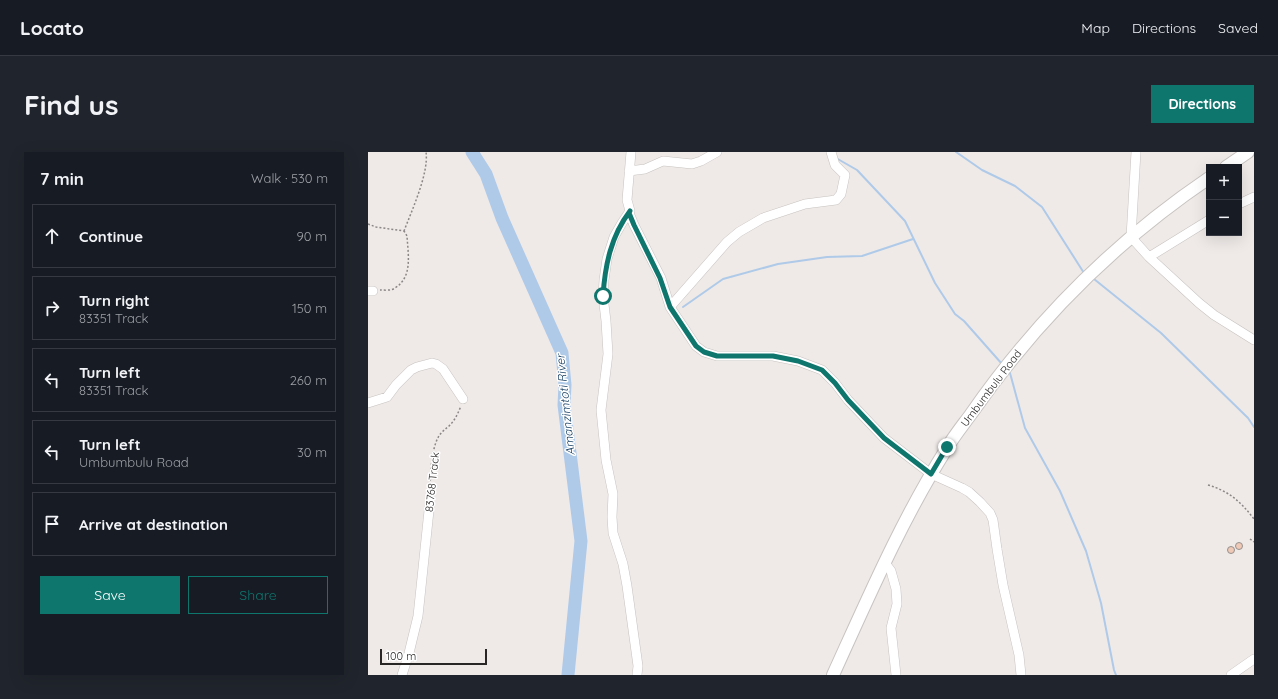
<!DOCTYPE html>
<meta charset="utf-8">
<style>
:root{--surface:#171b24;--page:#20242c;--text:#f1f3f6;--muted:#9ea1a6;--line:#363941;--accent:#0f766e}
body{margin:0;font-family:Quicksand,sans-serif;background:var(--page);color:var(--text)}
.controls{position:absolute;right:12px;top:12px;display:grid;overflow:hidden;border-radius:0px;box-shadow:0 4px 16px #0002}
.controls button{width:36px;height:36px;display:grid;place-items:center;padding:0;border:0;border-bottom:1px solid var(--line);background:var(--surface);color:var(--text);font:20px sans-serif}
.scale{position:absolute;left:12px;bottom:10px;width:107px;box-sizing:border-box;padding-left:4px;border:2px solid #292726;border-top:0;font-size:11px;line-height:14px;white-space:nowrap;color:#292726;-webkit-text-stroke:3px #fff;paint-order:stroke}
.stop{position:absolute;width:12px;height:12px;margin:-9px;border:3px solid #0f766e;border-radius:50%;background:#fff}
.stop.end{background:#0f766e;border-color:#fff;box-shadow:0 1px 4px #0008}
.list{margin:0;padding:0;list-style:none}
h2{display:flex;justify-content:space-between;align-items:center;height:52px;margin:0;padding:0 16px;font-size:17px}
h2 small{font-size:13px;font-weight:400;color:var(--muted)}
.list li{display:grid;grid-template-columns:26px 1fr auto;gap:12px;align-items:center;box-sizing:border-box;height:64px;margin:0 8px 8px;padding:0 8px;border:1px solid var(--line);border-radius:0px}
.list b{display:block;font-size:15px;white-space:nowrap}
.list p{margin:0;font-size:13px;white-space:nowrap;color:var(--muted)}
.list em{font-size:13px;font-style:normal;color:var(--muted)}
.actions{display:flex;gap:8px;padding:12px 16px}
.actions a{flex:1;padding:9px 0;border:1px solid var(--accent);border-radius:0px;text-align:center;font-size:14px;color:var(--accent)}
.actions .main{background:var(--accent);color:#fff}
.icon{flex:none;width:22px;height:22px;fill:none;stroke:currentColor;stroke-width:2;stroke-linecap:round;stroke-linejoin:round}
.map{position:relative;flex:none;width:886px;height:523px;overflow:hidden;border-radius:0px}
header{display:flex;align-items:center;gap:24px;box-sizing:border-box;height:56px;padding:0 20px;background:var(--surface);border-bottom:1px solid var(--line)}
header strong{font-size:19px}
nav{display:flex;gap:22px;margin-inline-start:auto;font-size:14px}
.intro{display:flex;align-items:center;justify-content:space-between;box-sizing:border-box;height:96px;padding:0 24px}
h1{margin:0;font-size:28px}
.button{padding:10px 18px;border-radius:0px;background:var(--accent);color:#fff;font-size:14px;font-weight:700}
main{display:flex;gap:24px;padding:0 24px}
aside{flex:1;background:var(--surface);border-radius:0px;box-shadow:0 4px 16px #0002}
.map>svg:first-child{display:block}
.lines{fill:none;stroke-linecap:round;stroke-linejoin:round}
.stream{stroke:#afcae8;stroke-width:2}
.river{stroke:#afcae8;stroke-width:13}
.building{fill:#efc9b5;stroke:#95918f}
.minor-casing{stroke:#c7c3c0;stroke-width:10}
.secondary-casing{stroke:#c7c3c0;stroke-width:14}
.path{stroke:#8b8786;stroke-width:1.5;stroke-dasharray:2 2;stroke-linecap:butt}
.minor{stroke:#fff;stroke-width:9}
.secondary{stroke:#fff;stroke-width:12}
.route{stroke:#0f766e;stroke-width:5}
.labels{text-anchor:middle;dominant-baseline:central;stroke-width:3;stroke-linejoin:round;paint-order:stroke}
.street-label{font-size:11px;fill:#292726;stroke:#fff}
.water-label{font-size:12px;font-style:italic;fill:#0d375d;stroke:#fff}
</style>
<header>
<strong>Locato</strong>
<nav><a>Map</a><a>Directions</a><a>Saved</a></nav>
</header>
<div class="intro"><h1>Find us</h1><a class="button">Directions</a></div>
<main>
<aside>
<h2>7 min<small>Walk · 530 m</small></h2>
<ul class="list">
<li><svg class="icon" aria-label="ahead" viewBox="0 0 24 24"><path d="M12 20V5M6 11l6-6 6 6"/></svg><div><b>Continue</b></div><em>90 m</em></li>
<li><svg class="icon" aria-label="right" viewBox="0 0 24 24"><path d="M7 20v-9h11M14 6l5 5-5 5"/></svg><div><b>Turn right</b><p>83351 Track</p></div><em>150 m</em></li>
<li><svg class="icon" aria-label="left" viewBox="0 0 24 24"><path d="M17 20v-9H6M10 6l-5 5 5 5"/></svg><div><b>Turn left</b><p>83351 Track</p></div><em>260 m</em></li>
<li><svg class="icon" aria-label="left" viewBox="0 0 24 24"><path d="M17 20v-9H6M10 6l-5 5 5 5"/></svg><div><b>Turn left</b><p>Umbumbulu Road</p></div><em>30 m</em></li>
<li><svg class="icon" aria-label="arrive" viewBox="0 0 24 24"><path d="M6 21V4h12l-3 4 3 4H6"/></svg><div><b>Arrive at destination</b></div></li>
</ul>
<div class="actions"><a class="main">Save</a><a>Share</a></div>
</aside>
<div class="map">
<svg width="886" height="523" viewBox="0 0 886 523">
<rect width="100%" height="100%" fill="#efeae8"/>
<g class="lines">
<path class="stream" d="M588 0 614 18 647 34 674 55 716 121
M468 6 489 18 537 69 567 131 587 162 596 169 634 212
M726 127 793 181 880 266 886 275
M315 155 355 127 410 112 459 105 494 104 545 87
M642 221 657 276 692 339 718 399 733 451 746 518 748 523"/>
<path class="river" d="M104 0 118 22 134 66 194 201 197 233 196 253 213 389 200 523"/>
</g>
<path class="building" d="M867.5 394a3.5 3.5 0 1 1 7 0a3.5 3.5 0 1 1-7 0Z
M859.5 398a3.5 3.5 0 1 1 7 0a3.5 3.5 0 1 1-7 0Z"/>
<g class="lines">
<defs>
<path id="minor" d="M263 0 259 48 262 59 261 61 266 73 293 126 302 155 328 194 336 200 349 204H405L430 209 454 218 467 231 480 248 516 286 563 322 594 336 601 340 612 350 622 361 625 368 629 397 635 433 651 503 653 523
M768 0 763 85 781 105 841 68
M261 19 277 17 295 9 324 12 333 9 349 0
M871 52 886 45
M262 59 254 71 246 85 239 107 236 128 235 144 238 169 240 202 233 258 238 308 245 342 244 365 245 381 255 412 259 434 270 514 269 523
M781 105 831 151 846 163 886 188
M0 139H5
M302 155 359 90 371 80 395 66 437 52 468 48 473 42 477 23 467 13 463 0
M0 251 19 245 28 233 43 218 49 215 64 211 68 212 75 217 95 247
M517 411 523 419 528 437 529 452 523 476 528 523
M34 523 41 501 50 464 62 349
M863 523 886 507"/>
<path id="secondary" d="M858 15 880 0
M465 523C500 446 534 367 579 296 586 284 595 273 603 262 667 170 748 89 841 26"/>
</defs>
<use href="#minor" class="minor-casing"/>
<use href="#secondary" class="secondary-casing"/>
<path class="path" d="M0 72 8 75 36 79
M36 79C44 58 61 21 58 0
M12 138C16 138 23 139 27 136 45 125 40 102 39 84L36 79
M840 333C861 339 873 350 886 367
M62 341C62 327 63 296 71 284 74 279 78 277 82 273 87 268 90 261 93 254
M882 387 886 390"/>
<use href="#minor" class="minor"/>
<use href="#secondary" class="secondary"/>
</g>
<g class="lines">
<path class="route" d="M235 144C237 113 243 84 262 59L261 61 266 73 292 126 302 155 328 194 336 200 349 204H405L430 209 454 218 467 231 480 248 516 286 563 322 579 295"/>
</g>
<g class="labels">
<g class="street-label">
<text transform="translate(623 236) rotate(-53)">Umbumbulu Road</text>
<text transform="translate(64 330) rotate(-84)">83768 Track</text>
</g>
<g class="water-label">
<text transform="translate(197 253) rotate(-96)">Amanzimtoti River</text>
</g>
</g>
</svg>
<div class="controls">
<button>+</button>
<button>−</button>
</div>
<div class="scale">100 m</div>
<div class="stop" style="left:235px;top:144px"></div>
<div class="stop end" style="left:579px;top:295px"></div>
</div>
</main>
